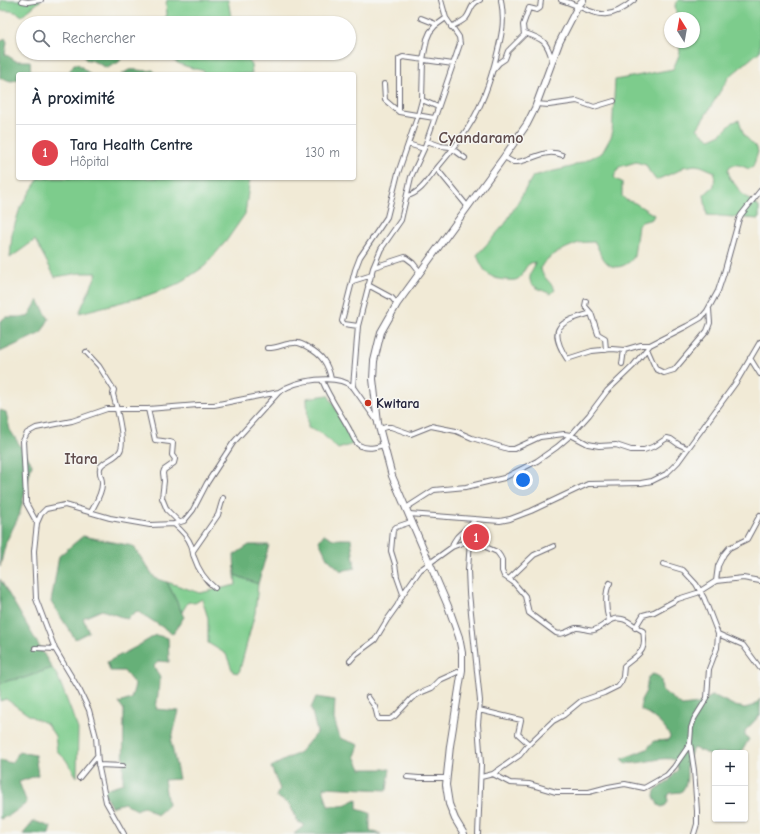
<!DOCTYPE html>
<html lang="fr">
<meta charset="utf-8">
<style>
:root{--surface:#fff;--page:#f2f2f3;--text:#1f2937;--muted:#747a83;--line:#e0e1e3;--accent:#b45309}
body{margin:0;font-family:"Comic Neue",sans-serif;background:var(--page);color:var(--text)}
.controls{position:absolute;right:12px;bottom:12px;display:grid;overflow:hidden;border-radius:4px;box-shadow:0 1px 3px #0004}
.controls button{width:36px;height:36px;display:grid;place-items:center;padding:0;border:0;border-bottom:1px solid var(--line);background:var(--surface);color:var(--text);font:20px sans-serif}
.compass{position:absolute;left:664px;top:12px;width:36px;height:36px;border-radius:50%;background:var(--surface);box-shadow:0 1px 3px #0004;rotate:349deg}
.you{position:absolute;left:523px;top:480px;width:14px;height:14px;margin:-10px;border:3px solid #fff;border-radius:50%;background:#1a73e8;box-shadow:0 0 0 6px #1a73e833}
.badge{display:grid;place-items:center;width:26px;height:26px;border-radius:50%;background:var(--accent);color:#fff;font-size:13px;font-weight:700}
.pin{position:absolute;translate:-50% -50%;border:2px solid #fff;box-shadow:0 1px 4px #0006}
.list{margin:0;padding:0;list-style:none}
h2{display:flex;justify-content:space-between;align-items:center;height:52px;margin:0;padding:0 16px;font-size:17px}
h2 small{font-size:13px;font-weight:400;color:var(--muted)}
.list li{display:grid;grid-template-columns:26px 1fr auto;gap:12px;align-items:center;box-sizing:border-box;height:56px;padding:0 16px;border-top:1px solid var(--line)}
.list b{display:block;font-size:15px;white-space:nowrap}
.list p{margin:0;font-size:13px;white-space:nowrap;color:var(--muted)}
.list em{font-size:13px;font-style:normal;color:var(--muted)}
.icon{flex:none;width:22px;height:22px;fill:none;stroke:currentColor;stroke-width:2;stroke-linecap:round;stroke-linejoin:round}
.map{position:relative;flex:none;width:760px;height:834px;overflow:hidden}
.search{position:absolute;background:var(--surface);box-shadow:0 1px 3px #0004;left:16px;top:16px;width:340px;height:44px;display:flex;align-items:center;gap:10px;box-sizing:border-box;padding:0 14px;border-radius:22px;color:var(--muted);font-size:15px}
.panel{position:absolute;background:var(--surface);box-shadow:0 1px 3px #0004;left:16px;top:72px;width:340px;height:108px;border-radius:4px}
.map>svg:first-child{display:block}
.green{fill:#7dcc8c;stroke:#507764}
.forest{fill:#66b078;stroke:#44695a}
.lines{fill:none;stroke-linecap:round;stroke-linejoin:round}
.minor-casing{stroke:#6a6871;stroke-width:6}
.highway-casing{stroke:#6a6871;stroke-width:8}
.minor{stroke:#fff;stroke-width:4}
.highway{stroke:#fff;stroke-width:6}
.poi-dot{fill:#c8321e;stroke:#f6f6f2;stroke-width:1.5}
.labels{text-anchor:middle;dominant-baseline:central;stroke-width:3;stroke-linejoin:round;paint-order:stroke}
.poi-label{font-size:14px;font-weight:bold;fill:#22223b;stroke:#f6f6f2;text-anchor:start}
.quarter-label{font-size:16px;font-weight:bold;fill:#5f4c4c;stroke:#f6f6f2}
</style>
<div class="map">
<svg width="760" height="834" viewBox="0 0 760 834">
<rect width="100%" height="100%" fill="#f6f6f2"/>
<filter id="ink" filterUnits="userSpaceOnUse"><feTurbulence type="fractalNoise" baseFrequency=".025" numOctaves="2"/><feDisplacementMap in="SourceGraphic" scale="8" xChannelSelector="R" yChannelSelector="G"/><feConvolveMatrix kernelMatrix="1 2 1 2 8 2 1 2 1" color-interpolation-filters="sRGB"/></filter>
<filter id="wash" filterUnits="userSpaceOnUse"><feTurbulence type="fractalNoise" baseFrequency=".012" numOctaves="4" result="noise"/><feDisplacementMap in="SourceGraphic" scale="16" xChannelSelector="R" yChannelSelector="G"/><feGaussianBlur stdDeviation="0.9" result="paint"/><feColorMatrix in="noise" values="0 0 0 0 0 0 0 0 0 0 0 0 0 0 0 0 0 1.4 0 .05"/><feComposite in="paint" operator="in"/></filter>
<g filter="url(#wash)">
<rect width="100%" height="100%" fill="#f1ead6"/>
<path class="green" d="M1 0H41L22 16C17 11 7 10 0 11Z
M167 0H228L232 23H161L167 15 166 4Z
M678 0H760V51L729 77 697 129 710 139 721 134 733 122 739 120 744 135 757 148 758 152 753 167 749 169C742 166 737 163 730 166L728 170 730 179 734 183 742 194 759 207V219L707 215 704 195 714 186 715 172 701 166 695 165 683 167 678 171 656 180 649 171 646 165 636 162 619 167 614 177 617 180 622 182V196L626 200 635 203 654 215 652 219 642 222 638 225 634 256C632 261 627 264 622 266 606 271 601 254 595 242 590 242 584 242 579 243 570 246 541 258 541 269 542 277 552 283 555 290L551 294C545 291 528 287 530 277 530 272 535 268 535 262 524 263 525 274 518 279 515 281 509 280 506 280 488 279 483 270 477 255L505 224 533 176 571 167 602 153 612 135 615 80 673 69 680 53 679 42H694V18H677L675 5Z
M168 53H245L251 65 252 74H203L204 71C193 68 172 65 168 53Z
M39 178H250L245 214 227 240 205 266 180 283 146 296 79 313 97 273H80L55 277 35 240 10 258 12 234 20 208Z
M328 395 355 442 353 444 338 449 321 433 308 428 307 398Z
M235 575 258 584 255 613 239 673 233 672 226 654 208 643V618L202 599 195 603 188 602 182 612 167 582 200 593 236 585Z
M52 668 58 677 78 729 77 777 66 760 57 751 55 736 47 724 30 716 6 699 0 701V684L10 680 24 678Z"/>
<path class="forest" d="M5 38 7 42 5 54 16 61H30L31 74 28 71 26 74H18V80L11 81 0 78V42Z
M83 53H124L119 62 107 68 91 60H86Z
M74 64H78L90 74H68Z
M129 70C137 69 144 72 153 70L156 74H122Z
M38 300 49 319 41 333 0 352V321L6 317H28Z
M0 410 6 412 10 430 32 464 19 516 6 542 0 567Z
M324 534 333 539H351L355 568 341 571 327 558 319 541Z
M83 536 133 546 155 578 167 582 184 617 173 634 137 611 127 619 102 610 83 618 89 632 75 639 51 602 59 556Z
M249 545H269L258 584 235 575 234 555Z
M0 579 52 668 24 678 10 680 0 684Z
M156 635 168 638 169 662 159 661 154 666 160 678 156 709 179 711 171 742 179 779 164 780 168 805 157 815 144 806 137 810 124 803 111 807 103 790 123 783 124 710 119 703 131 699 135 685 124 671H110L107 662 136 647Z
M653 674 658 676 661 680 662 690 682 706 698 704 712 696 717 697 735 706 745 708 755 705 760 699V715L745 731V736L749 739 741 753H715V758L706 753 693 748C691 753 688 759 687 764 686 774 689 784 681 792L670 793 667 796 668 801 666 805 662 807 658 805 654 796 655 791 668 782 678 769 675 760C664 755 641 765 626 763L622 759 647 749 654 741 669 740 670 736C663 724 653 716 641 710V700L646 691 648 677Z
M316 697 335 700 334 719 340 738 359 745 355 756 361 769H390L387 790 323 787 328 806H342L357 799V809L370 813V831L381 834H294L305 825 298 822 290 805 276 796 280 789 271 767 300 752 317 732 311 708Z
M19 752 35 755 38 775 19 782 27 803 10 815 0 819V760L11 763Z
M34 821 51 827 49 834H23Z"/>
</g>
<g filter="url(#ink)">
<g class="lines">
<defs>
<path id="minor" d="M561 0C592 9 603 27 634 0
M22 1 28 2 41 0
M421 18 436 24
M451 27C456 24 462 22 466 18 471 12 470 4 480 0
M525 33C543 39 547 41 552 60
M494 69 499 63 505 59 508 51 524 35 523 25 529 8 537 10 540 8 541 0
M384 84 385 100 399 112 434 118
M422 100 438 107
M536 104 549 105 577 101 594 107 614 101
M399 112V59L403 57 453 64
M427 141 441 146 450 147 465 158
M408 144 424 149
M504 157 513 162H517C533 160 545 148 562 155
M437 169 468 207
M407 196C421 193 429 178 438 167 449 154 460 141 469 126 483 104 491 79 497 54 502 33 505 23 501 0
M374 267 405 257 413 263 420 272
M353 281 372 275
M368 285 392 298 397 304
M586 301 585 306 591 313 598 334 605 338 606 350
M591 313C561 322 546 326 567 359L592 351 612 349 624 350 641 345H650
M358 326 344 324 342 321 355 270 360 257 387 217 398 173 418 115 422 100 423 60 427 39 430 32 435 26 446 18
M267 348C276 349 285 343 294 343 299 342 304 345 309 348 322 355 328 364 331 379
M647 349 656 369 664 373 674 370 707 331 710 323 709 309
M86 352 99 366 114 390 113 394C116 405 126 442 120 451 116 458 106 460 101 466 97 472 103 478 102 484 102 494 95 504 91 512
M750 358 760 374
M622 364 624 350
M322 380C329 397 339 411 348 427 352 433 353 441 359 445 367 450 377 447 384 445
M353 387 358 326 373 268 381 249 401 220 411 177 424 149 460 44 459 37 446 18 441 0
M148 409 155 440 170 442 173 443 172 455 175 459 174 463 164 470 163 473 164 481 162 498 167 510 179 522
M380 429 386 427H391L411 434 431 426 456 431 472 438 508 449H514L540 437 564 434 571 435 588 444 599 446 616 445 631 450H644L655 446 667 438 671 439 678 444 687 448
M406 508 434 490 466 487 504 478 537 461 557 447 571 435 589 415 607 391 633 366 650 345 687 326 701 318 707 311 718 291 724 273 739 219 741 215 760 191
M409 514 500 521 510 519 531 511 588 484 641 483 652 481 666 474 678 462 737 381 760 342
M37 523 26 503V499L23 441 27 433 36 428 72 421 107 409H148L198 405H214L279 392
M174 524C180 529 188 537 191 545 193 549 192 554 194 557 198 569 206 581 215 588
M466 528 470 540 468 570 469 593 480 701 478 724 481 764 478 834
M452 547C454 534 469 530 475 519
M193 551 218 515 223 498
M663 564 683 570 696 584 704 598 718 634 717 648 709 669 707 698 694 719 691 728 690 743 694 770 697 811V824L694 834
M509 579 534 555 554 546
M716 581 743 578 760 581
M403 594 397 577 395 564 391 551 393 530 396 527 411 522
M609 621C606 611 604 592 610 583
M635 628 643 615 654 612 678 599 697 593 716 581 718 566 724 554 729 548 747 539 760 515
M718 634 743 645 760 668
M35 648 55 649
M350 661 356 654 375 640 387 620 397 606 403 594 420 570 452 547 470 540 497 552 500 556 502 560V571L504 576 513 582 525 596 529 613 556 633C562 636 569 630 576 628 582 627 588 632 594 630 604 627 611 616 622 619 629 620 636 628 643 631 647 653 639 653 624 666L623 677 621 682 618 686 604 693 581 701 564 715 553 721 528 745 520 755 493 774 481 777
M368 697 375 707 378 719H390L395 716 412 698 420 693 432 688 440 680 462 670
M479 710 521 720 518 734 529 744
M98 765 123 766
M493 774 510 783 529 784 556 792H589L608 787 625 784 644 788 667 775 674 767 690 744
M407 777 419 778H447
M79 778 97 756
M124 834 106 802 98 763 96 737 89 710 80 691 55 649 36 599 34 551 37 523 41 514 46 509 65 505 110 518 150 525 174 524 184 521 193 510 207 483 233 443 279 392C296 380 336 373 353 387L377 421"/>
<path id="highway" d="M464 834 455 819 449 804 446 785 450 746 462 670V653L459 637 448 606 392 476 378 423 373 379 374 361 381 332 397 304 504 157 527 124 535 108 559 43 578 6 583 0"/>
</defs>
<use href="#minor" class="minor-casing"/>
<use href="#highway" class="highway-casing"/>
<use href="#minor" class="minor"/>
<use href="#highway" class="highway"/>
</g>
</g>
<circle class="poi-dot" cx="368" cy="403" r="4"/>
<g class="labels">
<g class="poi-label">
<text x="376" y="403">Kwitara</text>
</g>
<g class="quarter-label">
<text x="481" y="138">Cyandaramo</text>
<text x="81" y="459">Itara</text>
</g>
</g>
</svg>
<div class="controls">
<button>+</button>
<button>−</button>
</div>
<svg class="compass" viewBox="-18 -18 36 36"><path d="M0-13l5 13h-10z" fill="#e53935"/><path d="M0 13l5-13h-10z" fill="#747a83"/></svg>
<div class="you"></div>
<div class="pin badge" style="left:476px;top:537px;background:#e0444e">1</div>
<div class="search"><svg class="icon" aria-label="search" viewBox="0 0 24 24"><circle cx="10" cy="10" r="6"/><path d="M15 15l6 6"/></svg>Rechercher</div>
<section class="panel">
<h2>À proximité<small></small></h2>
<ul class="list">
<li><span class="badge" style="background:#e0444e">1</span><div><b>Tara Health Centre</b><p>Hôpital</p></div><em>130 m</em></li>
</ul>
</section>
</div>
